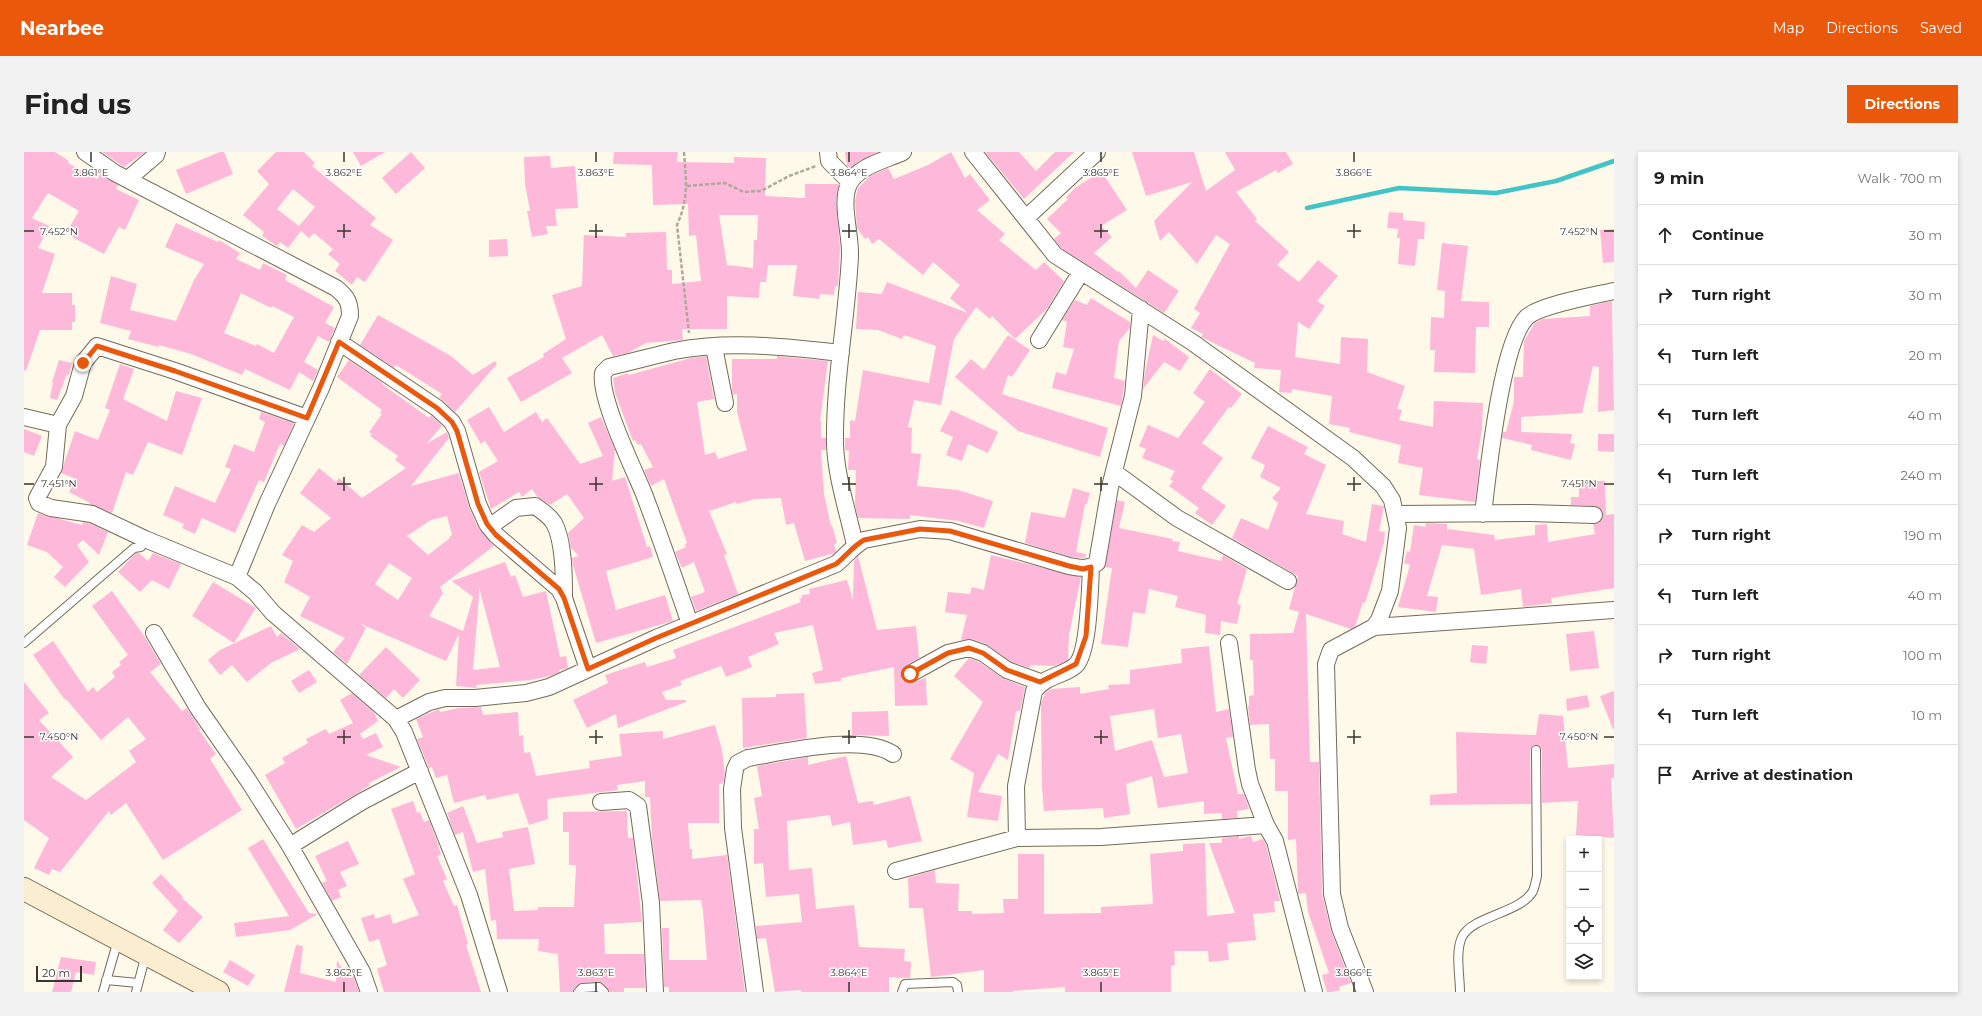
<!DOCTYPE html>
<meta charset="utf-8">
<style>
:root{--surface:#fff;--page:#f2f2f2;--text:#222;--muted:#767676;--line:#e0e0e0;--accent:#ea580c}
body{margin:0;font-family:Montserrat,sans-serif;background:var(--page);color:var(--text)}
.controls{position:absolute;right:12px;bottom:12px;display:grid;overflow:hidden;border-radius:0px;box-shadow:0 2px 6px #0003}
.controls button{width:36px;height:36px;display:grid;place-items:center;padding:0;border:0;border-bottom:1px solid var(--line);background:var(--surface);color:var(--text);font:20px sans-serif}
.scale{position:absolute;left:12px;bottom:10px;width:46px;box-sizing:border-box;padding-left:4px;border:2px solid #39362e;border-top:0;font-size:11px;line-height:14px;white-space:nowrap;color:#39362e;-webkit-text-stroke:3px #fff;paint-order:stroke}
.stop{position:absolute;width:12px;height:12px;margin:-9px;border:3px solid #ea580c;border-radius:50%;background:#fff}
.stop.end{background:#ea580c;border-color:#fff;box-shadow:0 1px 4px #0008}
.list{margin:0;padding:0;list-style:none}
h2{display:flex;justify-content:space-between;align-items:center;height:52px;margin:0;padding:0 16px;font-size:17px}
h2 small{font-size:13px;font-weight:400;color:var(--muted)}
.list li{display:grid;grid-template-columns:26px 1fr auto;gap:12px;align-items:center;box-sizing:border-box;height:60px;padding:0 16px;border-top:1px solid var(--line)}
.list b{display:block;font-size:15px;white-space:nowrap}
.list em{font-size:13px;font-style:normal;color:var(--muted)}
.icon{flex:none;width:22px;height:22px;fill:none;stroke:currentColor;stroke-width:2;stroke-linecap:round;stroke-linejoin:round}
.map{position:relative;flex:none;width:1590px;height:840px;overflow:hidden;border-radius:0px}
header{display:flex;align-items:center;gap:24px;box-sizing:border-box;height:56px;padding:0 20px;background:var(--accent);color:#fff}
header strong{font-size:19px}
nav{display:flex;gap:22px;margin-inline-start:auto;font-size:14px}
.intro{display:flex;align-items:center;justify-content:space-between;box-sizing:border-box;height:96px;padding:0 24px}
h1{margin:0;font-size:28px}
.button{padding:10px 18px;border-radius:0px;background:var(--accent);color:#fff;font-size:14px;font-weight:700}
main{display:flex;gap:24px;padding:0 24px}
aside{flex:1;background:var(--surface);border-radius:0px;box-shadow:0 2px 6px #0003}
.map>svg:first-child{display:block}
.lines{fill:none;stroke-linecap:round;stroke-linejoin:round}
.stream{stroke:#40c4c6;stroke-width:4.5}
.building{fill:#feb9da;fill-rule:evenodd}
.service-casing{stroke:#736c5b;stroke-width:10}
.minor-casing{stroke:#736c5b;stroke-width:18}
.secondary-casing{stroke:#736c5b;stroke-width:24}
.path{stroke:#ada89c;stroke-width:2.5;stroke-dasharray:4 2;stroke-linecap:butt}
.service{stroke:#fff;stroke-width:8}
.minor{stroke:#fff;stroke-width:16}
.secondary{stroke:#faedd0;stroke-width:22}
.route{stroke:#ea580c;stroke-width:5}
.ticks{fill:none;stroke:#39362e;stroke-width:1.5}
.ticks-label{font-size:10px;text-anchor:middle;fill:#39362e;stroke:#fff;stroke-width:3;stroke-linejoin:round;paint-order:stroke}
</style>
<header>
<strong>Nearbee</strong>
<nav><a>Map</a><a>Directions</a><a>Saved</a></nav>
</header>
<div class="intro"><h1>Find us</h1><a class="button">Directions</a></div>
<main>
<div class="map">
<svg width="1590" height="840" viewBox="0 0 1590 840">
<rect width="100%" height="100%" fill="#fff9e9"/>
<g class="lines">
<path class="stream" d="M1283 56 1375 36 1472 41 1532 29 1590 9"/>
</g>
<path class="building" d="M0 0H31L45 9 44 11 73 27 76 22 94 33 92 37 115 48 101 78 95 75 80 102 48 85 52 78 46 74 55 59 24 41 8 66 25 74 14 96 31 102 18 141H48V153H51V170H48V178H16L2 219 0 218Z
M78 0H121L100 15Z
M196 0H200L209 22 162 42 152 18Z
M252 0H280L291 11 288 14 352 66 346 73 369 88 341 130 333 125 328 133 311 119 316 112 304 102 309 97 290 81 285 86 277 79 264 96 256 90 253 94 238 84 240 80 219 63 245 32 233 19ZM269 37 291 55 275 74 253 57Z
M329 0H361L337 14Z
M387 0 401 16 372 42 358 26Z
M590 0H654L653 10 710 11V5L742 6 741 44 781 46V32H815L812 48 816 96 814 134H811L810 143 796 142 795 147 769 144 773 113H744L742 130H736L735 146 703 144V177H658L659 188 622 191 604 201 589 204 578 183 538 206 548 221 497 250 483 226 520 205 519 202 542 187 528 143 558 134 560 83 602 85V81L642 80 643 118H648V132L677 129 672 83 665 84 664 52 629 53 628 13 589 12ZM695 63H734L733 88H730L729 116 703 113Z
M821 0H853L837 8 826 16 823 14Z
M927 0 941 26 946 22 966 48 953 58 981 82 975 88 1012 118 1020 110 1040 129 1023 157 991 187 968 164 966 167 952 155 930 187 917 253 890 248 884 275 888 276 887 301 897 302 893 334 934 338 969 349 960 376 934 369 886 363V367L834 366 831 353 832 318H824L825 299 821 298V286H826V268L831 269 839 218 905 231 912 194 880 183 878 187 854 178 832 177 834 140 858 142 863 130 944 161 926 146 936 133 909 110 899 123 855 87 848 92 844 85 841 87 833 76 831 49 834 36 846 24 864 16 870 27 904 13Z
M961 0H995L1012 19 1031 0H1050L1000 47Z
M1108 0H1170L1182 39 1211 18 1201 0H1262L1269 12 1254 21 1252 18 1212 40 1233 67 1231 69 1265 100 1253 113 1275 130 1294 108 1314 124 1293 149 1301 154 1285 177 1274 170 1271 205 1316 212 1317 185 1344 187 1343 220 1381 234 1373 257 1378 258 1375 268 1409 275 1410 249 1459 251 1458 277 1453 307 1456 308 1451 350 1395 343 1399 316 1374 311 1377 293 1325 280 1326 276 1305 272 1308 244 1268 237V241L1255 240 1257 218 1230 216 1231 211 1177 185 1179 182 1167 176 1176 161 1170 157 1206 92 1192 83 1173 112 1145 80 1136 89 1130 69 1168 30 1122 44Z
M526 4 527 16 551 14 554 56 531 57 533 74H522L524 82 508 85 503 59H506L501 32 500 5Z
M1077 19 1103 58 1077 74 1088 85 1070 101 1094 120 1095 119 1112 136 1124 118 1155 139 1140 161 1037 96 1030 87 1037 81 1023 67 1044 47 1042 45 1051 36Z
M1365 60 1379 61V68L1401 70 1400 87H1394L1391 114 1374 112 1376 86H1373L1374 77 1363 76Z
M152 71 194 90 195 88 216 101 212 107 236 118 239 111 263 123 261 128 310 155 301 171 311 176 305 190 294 184 280 210 294 218 289 229 275 220 266 238 221 217 218 223 167 202 135 193V195L104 187 107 179 76 171 87 124 113 132 106 158 152 169 170 128 180 112 141 95ZM217 141 247 156 248 154 270 165 250 201 233 192 232 194 200 181Z
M1590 77V110L1579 111 1576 78Z
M483 87 484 104 465 105V88Z
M1418 91 1444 94 1437 149 1465 150V175H1452L1451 221 1410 220 1411 198H1406L1407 165 1420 166 1421 139 1413 138Z
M1067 146 1106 170V176L1095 189 1090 226 1101 229 1097 254 1028 236 1032 220 1042 223 1050 197 1039 195 1043 170 1038 168 1051 148 1063 153Z
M1588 149 1590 258 1574 260 1575 215 1569 214 1558 261 1497 265V280L1548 282 1546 291 1551 292 1547 308 1507 298 1508 293 1478 286 1479 280H1482L1490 250V225H1499L1500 189 1510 172 1518 167 1566 164V154Z
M354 163 427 204 449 223 471 209 473 212 431 260 415 245 418 242 372 213 370 216 336 193Z
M984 183 1006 198 988 225 984 223 978 242 1084 276 1076 305 994 279 931 225 947 207 960 218Z
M1129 183 1139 189 1141 187 1165 205 1156 219 1140 210 1119 237 1121 220Z
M682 204 690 247 673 250 681 303 691 300 694 307 723 298 713 260V242L709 243 708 238V207H753V204L804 209 796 269H797V286H802V298H797L800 342 807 374 808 373 813 391 810 392 812 399 811 401 781 409 770 371 762 373 757 346 731 347 713 352 712 350 685 359 703 402 700 403 714 442 672 459 667 445 681 440 670 410 658 416 651 400 662 395 661 392 663 391 640 327 627 334 620 318 629 315 617 292 614 293 611 288 609 289 591 241 589 226 604 221 605 223 667 206Z
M35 208 48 211 45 223 43 222 33 248 26 246 29 230H28Z
M325 208 359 231 358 232 405 266 407 263 418 274 402 292 423 280 425 286 387 334 435 321 445 355 454 376 470 394 416 435 419 441 405 464 439 479 449 445 428 429 481 410 487 425 491 423 499 445 522 439 536 505 542 504 544 516 535 518 536 520 526 524 507 528 452 533 453 536 432 534 435 482 422 509 337 472 342 476 323 512 309 500 321 486 276 464 286 445 260 430 269 409 258 403 278 373 290 380 307 366 276 341 295 316 312 330 315 326 338 346 382 316 371 308 374 304 346 284 348 282 345 280 358 262 356 261 358 258 313 225ZM423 364 428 383 425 385 426 386 404 403 383 384 407 368ZM365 411 388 426 374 448 351 432ZM455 435 476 515 449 518 455 444Z
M96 212 110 217 99 247 143 269 152 239 178 246 158 303 124 290 109 323 102 320 88 361 65 352 66 351 45 340 52 327 37 321 51 279 74 288 86 258 81 256Z
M1186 217 1218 242 1207 256 1205 255 1178 291 1199 306 1177 336 1202 354 1188 373 1171 361 1175 356 1145 334 1149 329 1146 327 1151 319 1118 306 1122 297 1115 294 1124 273 1154 286 1181 250 1169 241Z
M465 255 480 280 512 260 518 270 523 266 556 312 579 304 564 271 577 265 591 298 588 329 601 325 623 395 626 394 629 405 582 419 592 458 641 443 649 469 572 491 549 413 548 406 555 404 547 396 544 381 560 366 543 342 526 353 514 346 508 337 498 345 495 340 467 357 455 320 474 309 461 289 457 292 443 268Z
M927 258 974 280 964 301 944 292 938 309 922 303 929 285 916 279Z
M237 260 270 271 260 294 256 292 240 330 235 328 211 381 178 366 171 382 158 376 160 372 139 363 151 334 191 351 207 317 201 315 210 292 230 300 241 270 235 267Z
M1244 274 1284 295 1280 302 1302 313 1282 362 1320 369 1318 382 1342 390 1348 352 1360 354 1355 379 1361 380 1360 391 1341 451 1339 450 1331 475 1327 477 1282 462 1286 610H1295L1298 742 1307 779 1327 831 1315 835 1316 838 1308 840H1303L1298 823 1305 821 1284 760 1282 741 1274 742V738L1272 687 1264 688V639H1251V607H1246L1245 572 1226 573 1224 554H1225V544L1230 543 1229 508H1226V482L1269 481 1275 460 1265 457 1274 424 1208 386 1217 366 1244 378 1254 351 1248 346 1257 336 1236 325 1241 313 1227 306Z
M0 277 18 284 10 304 0 300Z
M1574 282H1590V300L1574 299Z
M1555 329H1581L1582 363 1590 362V436L1527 446 1528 451 1499 455 1497 437 1457 443 1450 397 1418 393 1403 444 1414 445 1412 460 1374 455 1386 413 1380 411 1383 399 1386 400 1390 373 1401 375 1402 371 1423 372V377L1470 383 1471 388 1511 383V373L1523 372 1524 390 1571 382 1569 372 1578 368 1579 359 1571 354 1547 353V345H1555Z
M1049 336 1066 341 1063 352H1061L1052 400 1062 402 1061 406 1047 405 1001 391 1007 360 1041 366Z
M1093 348 1101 350 1095 376 1149 387 1148 389 1156 390 1154 399 1197 409 1199 403 1223 417 1213 452 1217 453 1213 472 1197 469 1196 483 1181 481 1182 463 1151 455 1154 444 1125 437 1121 462 1109 460 1104 495 1077 492 1088 416 1081 415Z
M14 361 58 373 59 370 65 371 84 380 75 403 59 388 53 393 65 410 41 435 30 425 39 415 23 400 3 393Z
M112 401H115L124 409 129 401 157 412 145 437 128 428 116 440 94 420Z
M967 403 1057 425 1045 483 1044 507 1042 509 1030 514 1007 513 1006 516 987 510 962 492 948 487 937 488 943 463 921 460 924 440 946 442 948 435 960 438Z
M834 404 853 478 892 474 895 506 881 514 877 522 878 527 885 531 902 526 903 553 871 554 870 515 817 526V529L791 532 788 521 799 518 789 473 750 481 755 492 724 505 728 515 702 525 697 514 656 529 658 533 638 540 642 548H662V550L594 576 592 562 563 576 549 548 584 531 581 523 621 510 623 515 652 506 649 498 777 450 775 447 778 446V443L786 442 785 437 823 428 829 448 830 409Z
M189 430 232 456 210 491 168 464Z
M88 439 121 485 137 512 126 520 158 559 163 556 176 577 175 578 192 602 186 607 218 658 139 708 102 651 87 663 85 659 36 720 28 717 25 723 10 716 25 686 0 668V530L25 561 15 568 49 605 27 625 62 648 112 610 105 599 122 587 104 565 77 588 42 547 41 548 9 503 29 489 64 540 69 535 73 540 91 525 88 520 97 513 95 510 104 503 68 454Z
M247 474 253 485 257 481 276 497 247 511 223 530 208 513 196 523 184 508 196 498Z
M1570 479 1575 516 1546 519 1542 482Z
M1448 493 1464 494 1462 512 1446 510Z
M1185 494 1192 560 1205 557 1209 585 1202 586 1214 642H1220L1225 657 1213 659 1214 666 1198 667V661L1180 662V649L1134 656 1128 624 1102 632 1106 662 1080 666 1079 656 1020 659 1018 635 1017 552 1021 541 1027 537 1056 535V542L1085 537 1084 533 1106 532V518L1158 511 1157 497ZM1130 557 1134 586 1157 582 1164 621 1140 625 1128 588 1091 599 1086 564Z
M362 495 396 528 379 546 370 537 362 546 335 523Z
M945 506 955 510 980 527 1001 535 996 559H992L984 608 974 602 954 640 978 644 974 669 943 665 950 621 926 607 959 550 930 524Z
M285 518 293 530 275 541 267 529Z
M1590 539V576L1589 577 1576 544Z
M328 541 350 560 354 569 336 582 339 587 352 581 359 595 342 603 377 615 345 631 346 633 337 639 272 677 241 623 261 611 258 606 284 591 282 587 302 577 305 582 329 571 316 548Z
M780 541 783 586 719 596 718 546 752 545V542Z
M1563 543 1566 555 1543 559 1542 547Z
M457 555 459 563 494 560 495 584 499 583 500 601 506 600 512 624 566 616 565 609 598 604 595 582 639 579V587L691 573 698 598 701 622 699 631 695 632V671H664L666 697H668V707L703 703 721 840H645V835H640L638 776H645V808H683L679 759 677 748 636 749 628 686 626 645H621V629L593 633 594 638 523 647 524 667 505 673 494 641 463 648 461 643 430 651 423 623 412 626 408 615 405 616 393 587 399 585 392 567 415 557 416 560 435 556Z
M864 559 865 584 828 583V560Z
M1515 562 1539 564 1544 616 1590 612V626H1587L1590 686 1552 683 1554 649 1518 651V598L1512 593 1509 594 1506 598 1507 652 1406 653V643L1433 641 1432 580 1512 583Z
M822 604 834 651 849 649 850 653 886 644 898 689 864 696 862 688 829 693 826 670 808 674 806 663 763 669 765 718 788 716 792 757 830 753 835 795 881 797 880 809 887 810 886 826 865 825V840H777V838L751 840 742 786 733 787 732 774 778 770 775 742 742 745 739 711 730 712V677H735L730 646 738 644 733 614 784 605V613Z
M389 649 393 661 396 660 400 670 405 668 413 689 417 703 413 704 423 727 419 729 430 754 433 753 444 792 442 793 457 840H360L353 817 363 813 355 787 345 790 337 766 350 762 351 767 366 762 369 772 395 763 379 727 391 722 367 657Z
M439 654 453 691 479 685 478 680 504 675 511 712 485 717 490 759 514 758V755H550L552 713H545V680H539V660L603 659 604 686H609L618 770 580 772 581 802H620L621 836H600V840H585L579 831 575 830 557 831 550 836 549 840H536L534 802 514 799 515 787H473L472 768 467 769 461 717 449 720 439 680 431 683 423 661Z
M1215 684V687L1227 684 1229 690 1239 687 1242 693 1256 749H1250L1251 760 1229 762 1232 788 1203 791 1205 808 1185 810 1184 799H1150L1151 813 1147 814V840H1041V835L989 839V840H960V818L907 825 899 756H885L884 726 911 718 912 731 935 732 934 759H948V762L980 761 979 747H994V702H1020V762L1077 761V755L1129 752 1126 702 1159 699V692L1181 691 1183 764 1211 761 1185 691H1198V686Z
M239 687 285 761 294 762 266 778 212 785 210 771 265 764 224 696Z
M324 689 335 712 316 720 323 734 314 738 317 745 308 749 298 731 303 729 291 704Z
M137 722 159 745 158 746 179 765 155 791 139 778 154 759 128 731Z
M272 793 279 794 276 821 312 830 313 808 324 826 329 823 335 840H260Z
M37 805 72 810 70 823 52 820 47 840H28Z
M206 808 231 823 224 834 199 820Z"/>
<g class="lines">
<defs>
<path id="service" d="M0 491 110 396 117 395 121 387
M82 828 114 831
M79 840 94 788
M112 840 122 802
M554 840 558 836 575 835 580 840
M878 840 881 832 929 830 933 833 934 840
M1436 840C1436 824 1431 800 1438 785 1448 764 1497 761 1509 739 1511 734 1512 728 1513 724L1512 598"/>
<path id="minor" d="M61 0 91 21 312 136C323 145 326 150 326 164L297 236 243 352 213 425 231 440 249 461 372 567 380 580 445 743 475 840
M804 0 805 9 826 30
M949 0 1031 103 1168 190 1329 306 1359 334 1368 348 1374 376 1366 439 1355 468 1350 475 1307 498 1302 512 1308 742 1316 776 1341 840
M104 27 132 3 133 0
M1002 66 1073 0
M1015 188 1057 120
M315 190 413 256 428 270 433 279 454 352 463 372 472 383 535 437 540 446 564 517
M690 195 701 251
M0 265 34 273
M1090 320 1153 366 1264 429
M1373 362 1506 361 1570 363
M1459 362C1464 322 1477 190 1503 165 1516 153 1572 143 1590 139
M465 375 492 356 511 354C518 359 525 363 530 371 540 389 540 425 540 446
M831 393C824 360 812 325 811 292 810 229 823 166 826 104 827 82 816 51 825 32 834 14 862 8 879 0
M213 425 121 387 68 362 27 356 15 351 13 346 30 315 34 273 50 244 59 211 73 194 151 219 283 266
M666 472C651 428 636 384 620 342 609 315 575 246 579 221L585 215C607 210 629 204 650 199 705 188 762 195 817 201
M1350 475 1590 458
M130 481 174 556 224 628 266 694 338 820 345 840
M1205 491 1223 618 1226 632 1242 673
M886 522 924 501 945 496 959 501 983 518 1016 530
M372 567 405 550 421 546H451L502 541 525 535 632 486 812 412C822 404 829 394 840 388L896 377 926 379 1045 414C1056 416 1064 418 1073 411L1086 335 1109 244 1117 157
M577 650 605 648 614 654 627 751 631 840
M993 686 992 634 1010 539C1022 523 1040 524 1052 513 1065 500 1066 435 1067 415
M266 694 337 650 396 619
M872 719 993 686 1077 685 1242 673 1251 689 1290 840
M731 840 709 676 708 637 711 617 714 611 724 606C760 600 838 581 869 602"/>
<path id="secondary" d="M0 737 194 840"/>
</defs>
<use href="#service" class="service-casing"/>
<use href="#minor" class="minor-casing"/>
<use href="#secondary" class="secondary-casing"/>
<path class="path" d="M660 0C662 29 665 46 653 73L665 181
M663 34 701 31 720 40 737 39 765 24 792 14"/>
<use href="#service" class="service"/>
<use href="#minor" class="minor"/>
<use href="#secondary" class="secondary"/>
</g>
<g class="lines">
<path class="route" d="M59 211 73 194 151 219 283 266 315 190 413 256 428 270 433 279 454 352 463 372 472 383 535 437 540 446 564 517 632 486 812 412C822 404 829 394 840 388L896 377 926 379 1045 414 1059 417 1067 415 1062 484 1052 512 1016 530 983 518 959 501 945 496 924 501 886 522"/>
</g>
<path class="ticks" d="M67 0V10M320 0V10M572 0V10M825 0V10M1077 0V10M1330 0V10M320 72V86M572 72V86M825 72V86M1077 72V86M1330 72V86M0 79H10M313 79H327M565 79H579M818 79H832M1070 79H1084M1323 79H1337M1580 79H1590M320 325V339M572 325V339M825 325V339M1077 325V339M1330 325V339M0 332H10M313 332H327M565 332H579M818 332H832M1070 332H1084M1323 332H1337M1580 332H1590M320 578V592M572 578V592M825 578V592M1077 578V592M1330 578V592M0 585H10M313 585H327M565 585H579M818 585H832M1070 585H1084M1323 585H1337M1580 585H1590M320 830V840M572 830V840M825 830V840M1077 830V840M1330 830V840"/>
<g class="ticks-label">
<text x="67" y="24">3.861°E</text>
<text x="320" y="24">3.862°E</text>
<text x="572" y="24">3.863°E</text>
<text x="825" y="24">3.864°E</text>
<text x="1077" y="24">3.865°E</text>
<text x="1330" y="24">3.866°E</text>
<text x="35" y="83">7.452°N</text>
<text x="1555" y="83">7.452°N</text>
<text x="35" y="335">7.451°N</text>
<text x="1555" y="335">7.451°N</text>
<text x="35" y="588">7.450°N</text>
<text x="1555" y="588">7.450°N</text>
<text x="320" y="824">3.862°E</text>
<text x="572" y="824">3.863°E</text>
<text x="825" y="824">3.864°E</text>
<text x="1077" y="824">3.865°E</text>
<text x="1330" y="824">3.866°E</text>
</g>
</svg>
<div class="controls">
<button>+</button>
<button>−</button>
<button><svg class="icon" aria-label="locate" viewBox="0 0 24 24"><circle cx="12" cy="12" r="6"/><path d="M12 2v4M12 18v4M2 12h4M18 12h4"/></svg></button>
<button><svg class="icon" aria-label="layers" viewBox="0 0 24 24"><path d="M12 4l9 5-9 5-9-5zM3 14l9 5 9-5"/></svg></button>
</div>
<div class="scale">20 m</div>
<div class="stop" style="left:886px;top:522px"></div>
<div class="stop end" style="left:59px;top:211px"></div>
</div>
<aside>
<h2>9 min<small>Walk · 700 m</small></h2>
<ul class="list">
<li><svg class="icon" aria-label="ahead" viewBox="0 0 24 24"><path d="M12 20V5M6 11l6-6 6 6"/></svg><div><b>Continue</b></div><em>30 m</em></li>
<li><svg class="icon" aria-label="right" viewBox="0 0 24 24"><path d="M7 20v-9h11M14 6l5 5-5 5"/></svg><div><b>Turn right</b></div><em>30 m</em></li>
<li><svg class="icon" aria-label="left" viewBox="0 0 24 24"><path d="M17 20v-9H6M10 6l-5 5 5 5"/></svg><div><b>Turn left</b></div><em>20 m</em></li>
<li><svg class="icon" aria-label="left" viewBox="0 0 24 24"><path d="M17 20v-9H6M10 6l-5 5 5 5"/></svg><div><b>Turn left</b></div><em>40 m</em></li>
<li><svg class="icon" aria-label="left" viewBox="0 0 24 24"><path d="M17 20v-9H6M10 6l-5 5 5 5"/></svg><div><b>Turn left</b></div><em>240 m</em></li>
<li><svg class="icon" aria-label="right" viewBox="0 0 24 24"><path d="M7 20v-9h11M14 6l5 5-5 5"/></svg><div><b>Turn right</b></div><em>190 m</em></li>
<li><svg class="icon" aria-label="left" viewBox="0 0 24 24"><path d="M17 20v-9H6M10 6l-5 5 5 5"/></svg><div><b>Turn left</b></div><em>40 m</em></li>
<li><svg class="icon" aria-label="right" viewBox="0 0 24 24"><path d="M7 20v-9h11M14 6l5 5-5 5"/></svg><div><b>Turn right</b></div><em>100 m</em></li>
<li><svg class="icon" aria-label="left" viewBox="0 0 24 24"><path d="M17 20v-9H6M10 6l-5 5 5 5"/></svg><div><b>Turn left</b></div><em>10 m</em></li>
<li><svg class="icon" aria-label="arrive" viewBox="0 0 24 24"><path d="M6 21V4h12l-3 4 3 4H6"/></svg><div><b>Arrive at destination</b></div></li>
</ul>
</aside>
</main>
